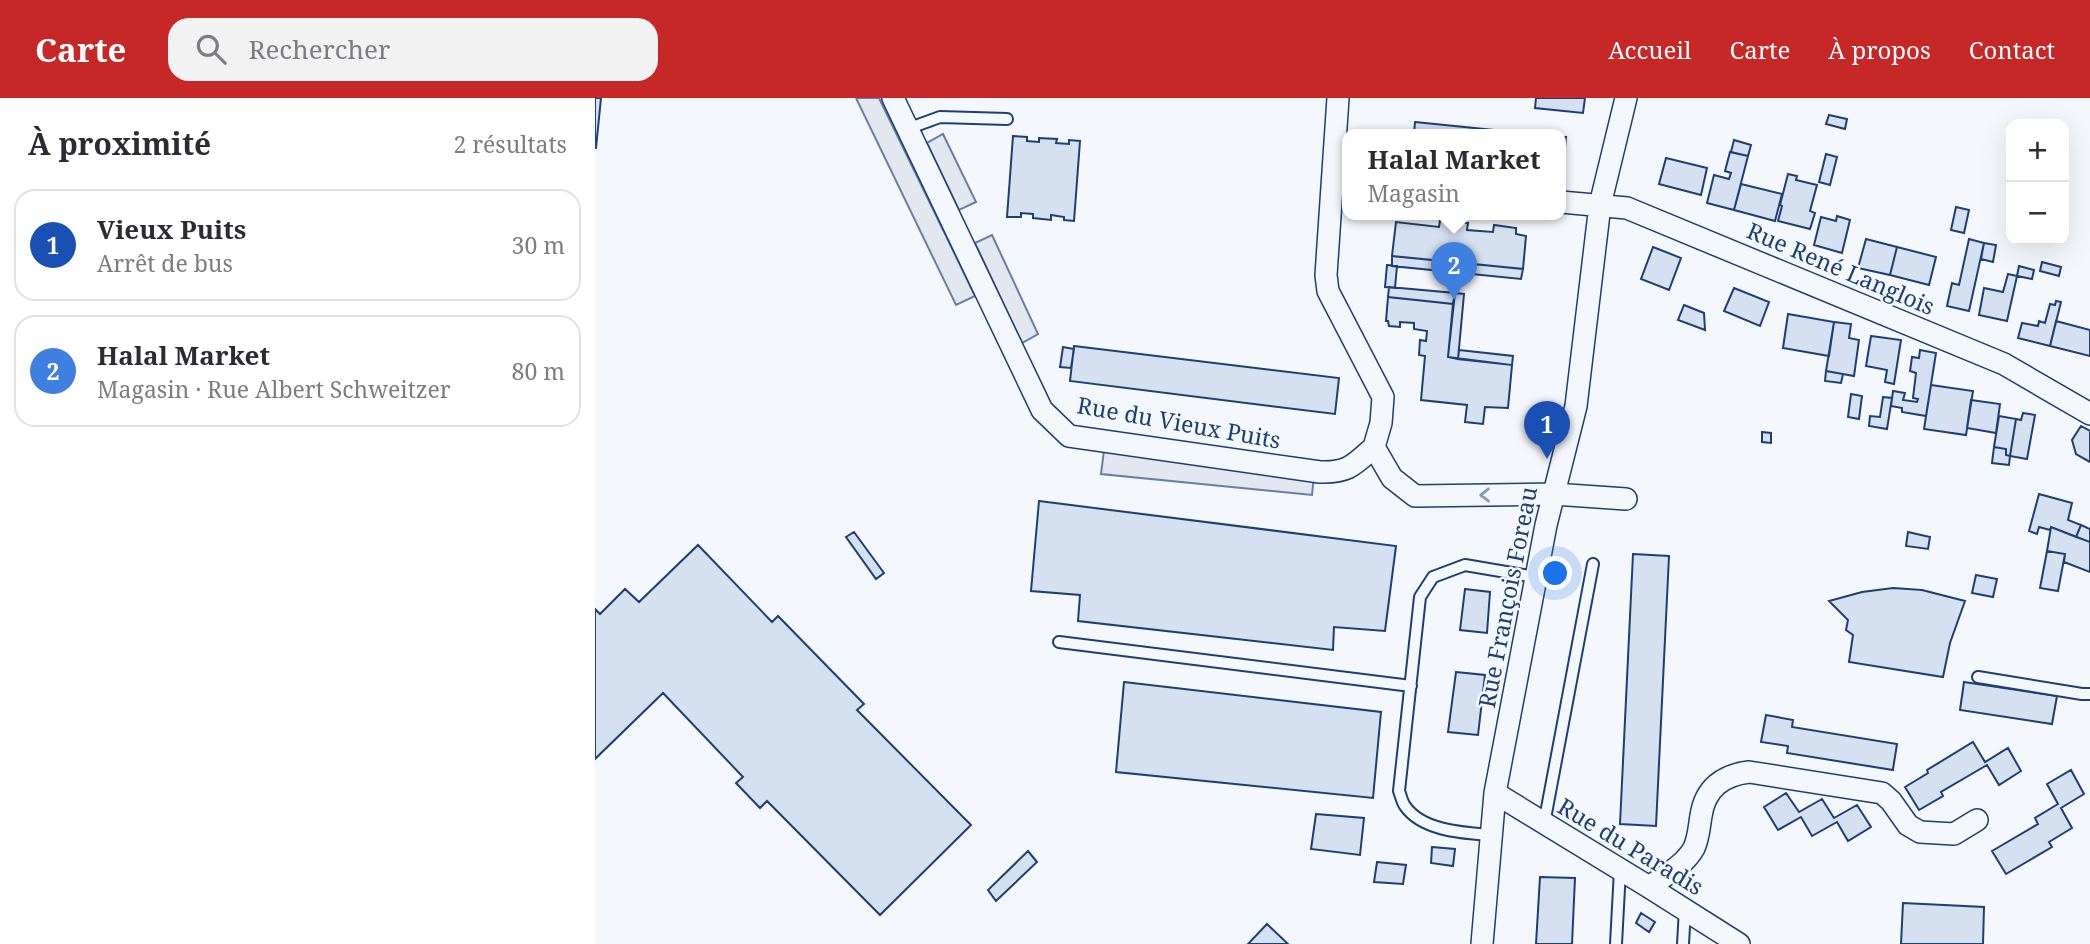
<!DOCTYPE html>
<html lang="fr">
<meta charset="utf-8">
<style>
:root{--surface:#fff;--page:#f2f2f3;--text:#2b2b33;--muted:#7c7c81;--line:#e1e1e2;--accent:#c62828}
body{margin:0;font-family:"Noto Serif",serif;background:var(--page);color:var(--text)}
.controls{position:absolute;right:21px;top:21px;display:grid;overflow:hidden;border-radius:14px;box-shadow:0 7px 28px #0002}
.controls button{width:63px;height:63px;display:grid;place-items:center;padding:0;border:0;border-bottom:2px solid var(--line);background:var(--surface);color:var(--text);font:35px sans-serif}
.you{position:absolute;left:961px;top:476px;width:24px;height:24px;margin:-18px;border:5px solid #fff;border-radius:50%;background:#1a73e8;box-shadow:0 0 0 10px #1a73e833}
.badge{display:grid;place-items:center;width:46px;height:46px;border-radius:50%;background:var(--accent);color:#fff;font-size:23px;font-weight:700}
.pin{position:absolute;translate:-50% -58px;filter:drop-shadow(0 2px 4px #0008)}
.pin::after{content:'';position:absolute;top:37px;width:24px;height:21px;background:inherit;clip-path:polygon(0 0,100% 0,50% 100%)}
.popup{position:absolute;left:747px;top:31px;width:224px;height:91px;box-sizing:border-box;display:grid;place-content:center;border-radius:14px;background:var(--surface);filter:drop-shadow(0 2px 5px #0005);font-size:23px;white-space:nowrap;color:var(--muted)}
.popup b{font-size:26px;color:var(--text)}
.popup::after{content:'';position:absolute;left:50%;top:100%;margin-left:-14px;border:14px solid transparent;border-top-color:var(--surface)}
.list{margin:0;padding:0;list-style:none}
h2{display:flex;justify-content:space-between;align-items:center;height:91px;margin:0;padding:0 28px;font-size:30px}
h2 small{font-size:23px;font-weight:400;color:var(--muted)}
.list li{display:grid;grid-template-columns:46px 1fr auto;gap:21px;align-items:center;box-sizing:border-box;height:112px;margin:0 14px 14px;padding:0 14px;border:2px solid var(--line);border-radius:21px}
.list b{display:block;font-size:26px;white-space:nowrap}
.list p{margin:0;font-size:23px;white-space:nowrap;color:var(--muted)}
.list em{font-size:23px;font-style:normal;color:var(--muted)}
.icon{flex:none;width:38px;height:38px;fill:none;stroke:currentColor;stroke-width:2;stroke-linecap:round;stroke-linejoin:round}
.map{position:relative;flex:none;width:1495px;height:846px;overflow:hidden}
header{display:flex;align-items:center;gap:42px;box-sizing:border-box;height:98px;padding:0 35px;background:var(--accent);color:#fff}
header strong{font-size:33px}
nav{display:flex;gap:38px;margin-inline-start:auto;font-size:24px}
.search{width:490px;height:63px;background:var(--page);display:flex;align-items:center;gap:18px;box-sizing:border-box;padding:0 24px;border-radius:21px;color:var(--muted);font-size:26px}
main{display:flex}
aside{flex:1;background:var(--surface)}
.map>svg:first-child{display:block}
.parking{fill:#e3e8f0;stroke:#687fa3;stroke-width:2}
.building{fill:#d5e0f0;stroke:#1d3f73;stroke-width:2}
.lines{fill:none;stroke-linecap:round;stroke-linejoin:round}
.service-casing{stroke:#1d3f73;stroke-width:14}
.minor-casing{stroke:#1d3f73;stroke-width:24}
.service{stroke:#f4f7fb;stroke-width:10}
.minor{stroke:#f4f7fb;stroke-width:21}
.oneway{stroke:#889bb7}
.labels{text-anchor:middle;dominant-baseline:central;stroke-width:5;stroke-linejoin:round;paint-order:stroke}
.street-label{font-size:23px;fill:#1d3f73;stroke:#f4f7fb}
</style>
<header>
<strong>Carte</strong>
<div class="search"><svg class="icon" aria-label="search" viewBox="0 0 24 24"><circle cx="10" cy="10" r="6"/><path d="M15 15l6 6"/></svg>Rechercher</div>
<nav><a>Accueil</a><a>Carte</a><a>À propos</a><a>Contact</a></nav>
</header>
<main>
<aside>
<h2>À proximité<small>2 résultats</small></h2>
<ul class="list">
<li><span class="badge" style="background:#1a4fb4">1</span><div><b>Vieux Puits</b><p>Arrêt de bus</p></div><em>30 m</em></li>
<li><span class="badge" style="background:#3f7fe0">2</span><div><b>Halal Market</b><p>Magasin · Rue Albert Schweitzer</p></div><em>80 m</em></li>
</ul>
</aside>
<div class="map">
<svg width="1495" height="846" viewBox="0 0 1495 846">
<rect width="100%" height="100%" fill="#f4f7fb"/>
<path class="parking" d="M261 0H284L380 198 361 207Z
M348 36 381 104 364 112 332 45Z
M397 137 443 236 427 245 380 145Z
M509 352 719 377 717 397 506 376Z"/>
<path class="building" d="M0 0H6L1 50H0Z
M941 0H990L988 15 940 10Z
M1234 17 1252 21 1250 31 1231 26Z
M820 24 938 36H819Z
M418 38 432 39V43L444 44V40L462 41 461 45 474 46V42L485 43 479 123 469 122V119L456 117V122L438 120V116L426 115V119H412Z
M966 39H971L968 70H966Z
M1139 42 1156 47 1153 58 1136 54Z
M1135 54 1153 58 1139 112 1112 105 1119 77 1134 81 1136 75 1130 73Z
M1231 56 1242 59 1235 87 1224 84Z
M1071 60 1112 70 1106 97 1064 86Z
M1193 76 1202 78 1201 82 1222 87 1215 113 1220 115 1215 131 1183 123 1187 108 1185 107Z
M1146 86 1187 96 1180 123 1139 112Z
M1361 109 1374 112 1369 135 1356 132Z
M1242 118 1255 122 1247 155 1219 147 1226 119 1241 123Z
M845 122 873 125 872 132 898 134 899 127 921 130V136L931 138 928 171 797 158 801 124 844 129Z
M1271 141 1302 149 1295 177 1263 170Z
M1374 141 1389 145 1374 213 1352 208 1357 185 1364 187Z
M1389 145 1401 147 1398 164 1386 161Z
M1058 149 1086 160 1074 192 1046 181Z
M1302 149 1341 159 1334 187 1295 177Z
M797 158 928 171 926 181 797 168Z
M1447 164 1466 169 1464 178 1445 173Z
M792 167 802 168 800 190 790 189Z
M1424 168 1439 172 1437 181 1422 178Z
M1413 176 1422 178 1412 223 1384 217 1389 190 1408 194Z
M794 189 860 195 858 206 793 199Z
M1139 190 1174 204 1165 228 1129 213Z
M860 195 869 196 863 261 853 259Z
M793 199 858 206 853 259 917 267 913 310 890 309 888 326 870 324 872 307 826 302 830 258 824 257 825 242 831 243 832 233 819 231V225L805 224V229L794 228 793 223H791Z
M1461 203 1466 204 1455 248 1423 240 1427 225 1443 228 1444 223 1450 225 1455 206 1460 207Z
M1089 207 1109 215 1110 232 1083 222Z
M1193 216 1239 224 1234 258 1188 250Z
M1461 223 1495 232V258L1455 248Z
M1239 224 1256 226 1254 240 1264 242 1259 278 1231 273Z
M1276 238 1306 242 1299 286 1290 284 1292 272 1271 268Z
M479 248 744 280 740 316 475 283Z
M468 249 479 251 476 270 465 269Z
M864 252 918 258 917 267 863 261Z
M1325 252 1341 255 1331 318 1307 314V310L1296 308 1298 293 1310 295 1308 302 1322 304 1323 301 1318 300 1321 275 1315 273 1317 259 1324 260Z
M1231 273 1248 276 1246 285 1230 283Z
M1336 287 1378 293 1371 337 1329 331Z
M1256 296 1267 298 1264 321 1253 319Z
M1288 299 1297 300 1292 331 1274 328 1275 318 1285 319Z
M1376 302 1405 306 1401 335 1372 330Z
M1428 315 1440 317 1432 361 1415 358 1421 321 1426 322Z
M1404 318 1421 321 1415 358 1411 357V351L1399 349Z
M1486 328 1495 333V364L1481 356 1477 342Z
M1167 334 1176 335V345L1167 344Z
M1399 349 1411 351V357L1415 358 1414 367 1397 365Z
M1444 396 1477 405 1473 422 1486 427 1481 439 1456 429 1455 432 1444 429 1442 436 1434 433Z
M444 403 801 448 790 533 739 529 738 552 483 523 485 497 436 493Z
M1486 427 1495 431V444L1481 439Z
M1456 429 1495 444V474L1469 464 1470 456 1452 453Z
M259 434 289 475 281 481 251 439Z
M1313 434 1335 439 1333 451 1311 448Z
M103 447 177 524 183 518 269 606 262 612 376 727 285 817 172 703 165 710 141 685 148 679 68 595 0 661V511L5 516 30 491 44 504Z
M1452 453 1470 456 1463 493 1445 490Z
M1038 456 1074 458 1061 728 1025 726Z
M1381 477 1402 481 1398 499 1377 495Z
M1298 490 1327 492 1370 503 1355 545 1348 579 1254 564 1258 537 1251 532 1253 522 1234 503 1267 494Z
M870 491 895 494 892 535 865 532Z
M861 574 890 577 883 637 853 634Z
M529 584 786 614 778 700 521 674Z
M1369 584 1462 598 1457 626 1365 612Z
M1171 617 1198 622 1197 629 1302 646 1298 671V672L1192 655 1193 648 1166 644Z
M1378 644 1390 664 1413 650 1426 673 1404 687 1392 667 1346 694 1348 698 1324 712 1310 689 1333 675 1332 672Z
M1476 672 1489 696 1466 710 1477 730 1454 744 1457 749 1411 776 1397 753 1443 726 1440 720 1463 706 1452 686Z
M1191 695 1204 714 1227 701 1239 720 1262 707 1276 729 1253 743 1242 724 1217 738 1206 719 1183 732 1169 709Z
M721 716 769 720 765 757 716 751Z
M837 749 860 751 858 768 836 765Z
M433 753 442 764 401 803 393 792Z
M782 764 811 767 808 786 779 784Z
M945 779 980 780 977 846H941Z
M1308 805 1389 809 1388 846H1306Z
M1046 815 1060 824 1054 834 1041 825Z
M672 826 693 846H653Z"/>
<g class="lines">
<defs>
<path id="service" d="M312 31 345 19 412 21
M464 544 816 588
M1383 579 1487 596H1495
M949 726 998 466
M896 737C869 735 827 733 810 708 807 704 806 698 804 693L825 499 838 479 870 467 941 479
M1021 846 1025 772
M1088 846 1090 811"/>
<path id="minor" d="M298 0 447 312 474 338 725 374C753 375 759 367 779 349
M743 0 731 177 733 193 788 299 786 325 779 349
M966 104 1032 110 1409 266 1495 316
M779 349 797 380 820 398 959 396 1031 401
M900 695 1054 789 1144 846
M1054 789C1070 777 1089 768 1099 750 1104 739 1104 729 1106 718 1110 690 1128 677 1154 674L1287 695 1296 703 1313 727 1325 734 1359 736 1382 722
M887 846 900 695 951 427 981 308 1005 107 1031 0"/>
</defs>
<use href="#service" class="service-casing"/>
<use href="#minor" class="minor-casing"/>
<use href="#service" class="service"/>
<use href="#minor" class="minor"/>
</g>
<defs><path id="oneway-chevron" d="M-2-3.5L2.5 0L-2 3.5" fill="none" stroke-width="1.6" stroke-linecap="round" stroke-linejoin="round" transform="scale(1.75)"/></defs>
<use class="oneway" href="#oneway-chevron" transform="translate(890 397) rotate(179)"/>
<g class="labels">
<g class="street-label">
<text transform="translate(1246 170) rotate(23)">Rue René Langlois</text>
<text transform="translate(584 324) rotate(10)">Rue du Vieux Puits</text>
<text transform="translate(912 499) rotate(-79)">Rue François Foreau</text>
<text transform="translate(1036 748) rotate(31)">Rue du Paradis</text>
</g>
</g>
</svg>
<div class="controls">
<button>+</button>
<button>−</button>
</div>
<div class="you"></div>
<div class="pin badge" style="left:952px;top:361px;background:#1a4fb4">1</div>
<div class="pin badge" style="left:859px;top:202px;background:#3f7fe0">2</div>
<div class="popup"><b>Halal Market</b>Magasin</div>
</div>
</main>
